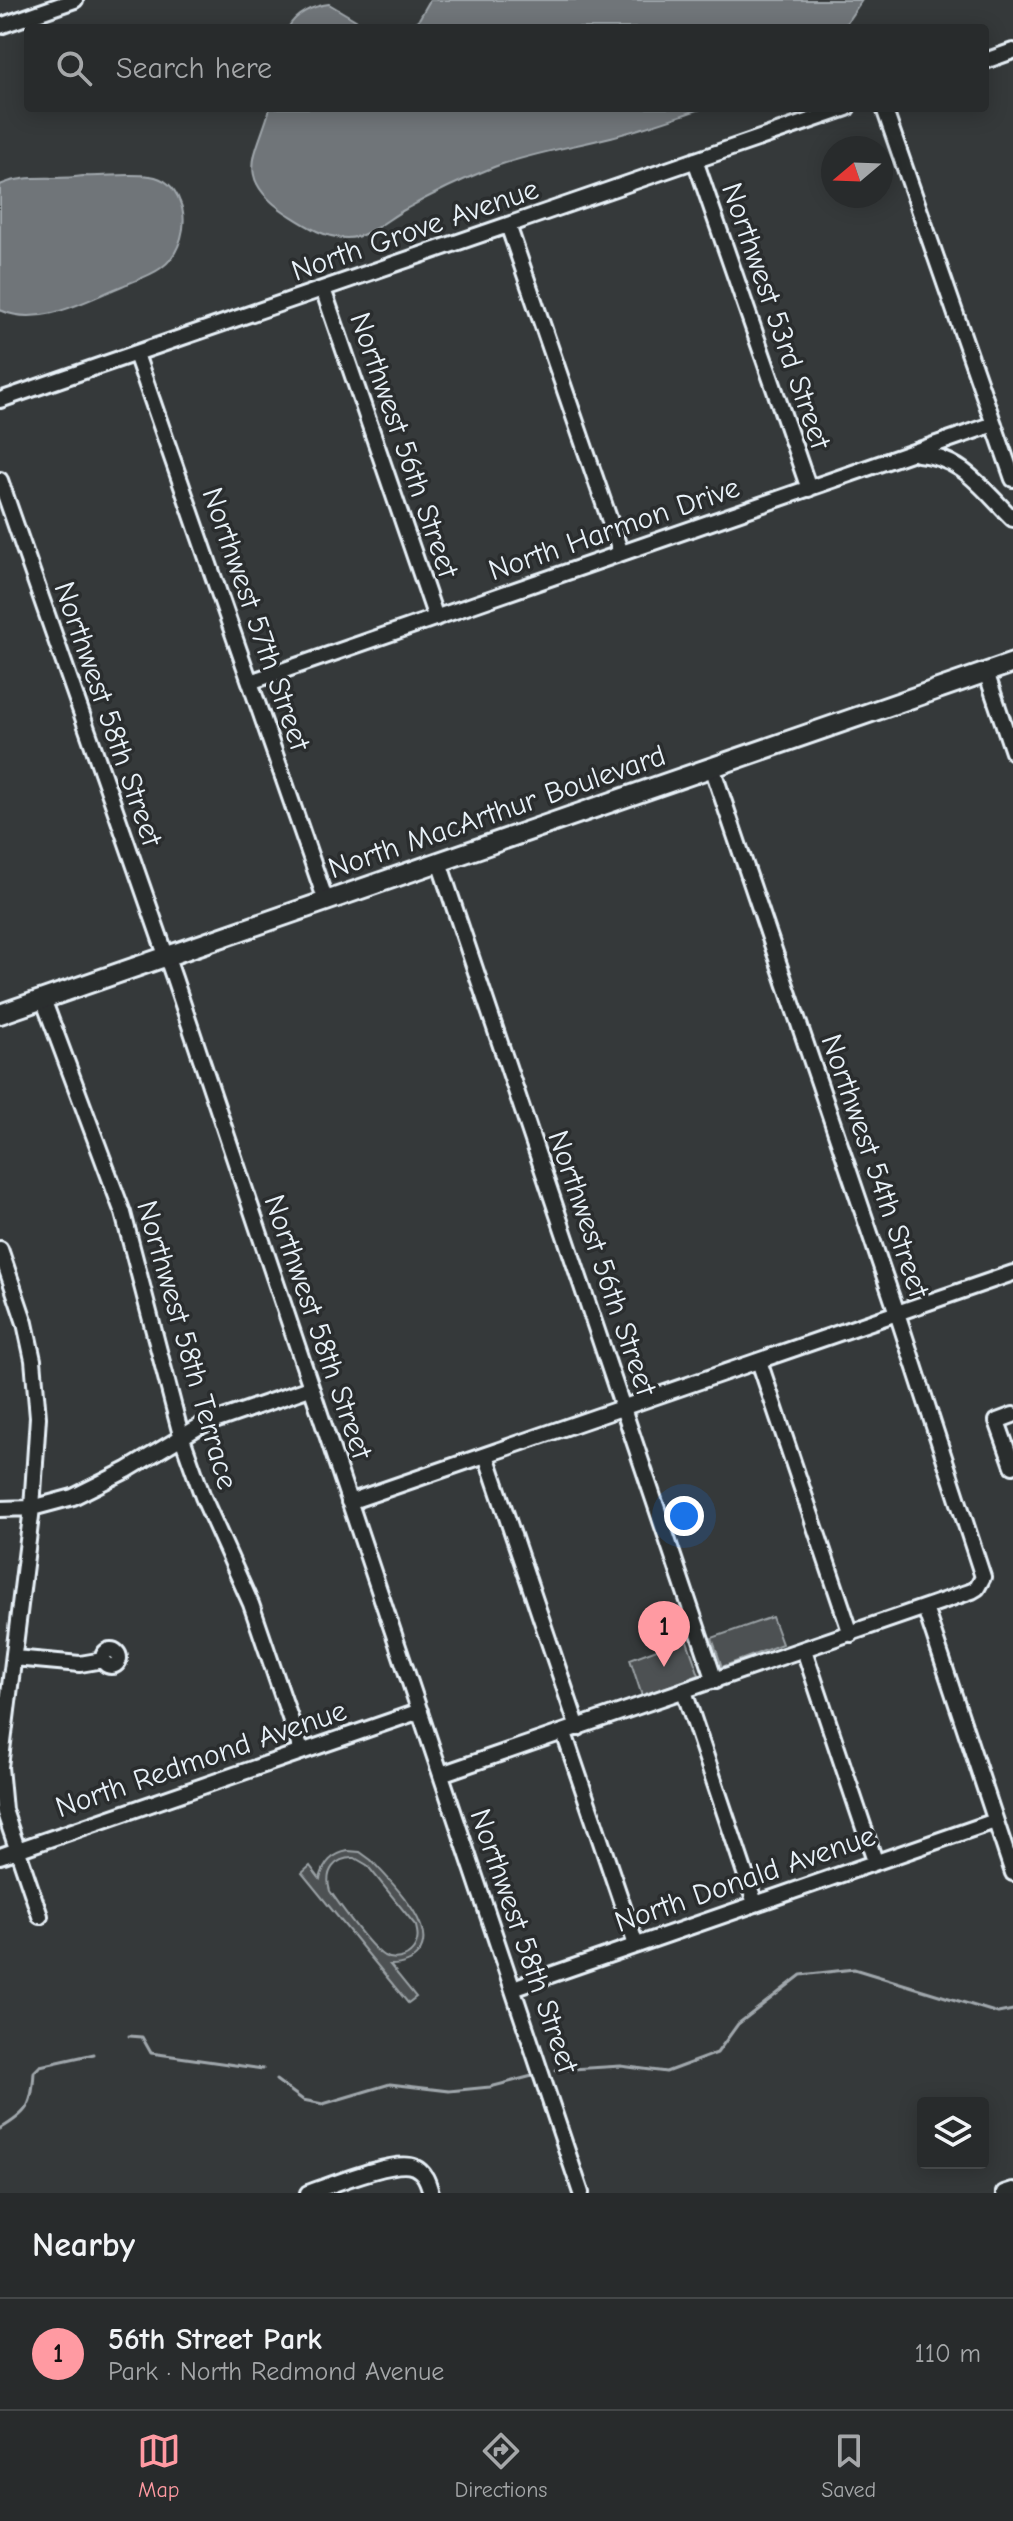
<!DOCTYPE html>
<meta charset="utf-8">
<style>
:root{--surface:#282b2c;--page:#303334;--text:#f1f3f6;--muted:#a5a7a9;--line:#444748;--accent:#ff9aa2}
body{margin:0;font-family:"Comic Neue",sans-serif;background:var(--page);color:var(--text)}
.controls{position:absolute;right:24px;bottom:24px;display:grid;overflow:hidden;border-radius:8px;box-shadow:0 4px 20px #0003}
.controls button{width:72px;height:72px;display:grid;place-items:center;padding:0;border:0;border-bottom:2px solid var(--line);background:var(--surface);color:var(--text);font:40px sans-serif}
.compass{position:absolute;left:821px;top:136px;width:72px;height:72px;border-radius:50%;background:var(--surface);box-shadow:0 4px 20px #0003;rotate:251deg}
.you{position:absolute;left:684px;top:1516px;width:28px;height:28px;margin:-20px;border:6px solid #fff;border-radius:50%;background:#1a73e8;box-shadow:0 0 0 12px #1a73e833}
.badge{display:grid;place-items:center;width:52px;height:52px;border-radius:50%;background:var(--accent);color:#111;font-size:26px;font-weight:700}
.pin{position:absolute;translate:-50% -66px;filter:drop-shadow(0 2px 4px #0008)}
.pin::after{content:'';position:absolute;top:42px;width:28px;height:24px;background:inherit;clip-path:polygon(0 0,100% 0,50% 100%)}
.list{margin:0;padding:0;list-style:none}
h2{display:flex;justify-content:space-between;align-items:center;height:104px;margin:0;padding:0 32px;font-size:34px}
h2 small{font-size:26px;font-weight:400;color:var(--muted)}
.list li{display:grid;grid-template-columns:52px 1fr auto;gap:24px;align-items:center;box-sizing:border-box;height:112px;padding:0 32px;border-top:2px solid var(--line)}
.list b{display:block;font-size:30px;white-space:nowrap}
.list p{margin:0;font-size:26px;white-space:nowrap;color:var(--muted)}
.list em{font-size:26px;font-style:normal;color:var(--muted)}
.icon{flex:none;width:44px;height:44px;fill:none;stroke:currentColor;stroke-width:2;stroke-linecap:round;stroke-linejoin:round}
.map{position:relative;flex:none;width:1013px;height:2193px;overflow:hidden}
.search{position:absolute;background:var(--surface);box-shadow:0 4px 20px #0003;left:24px;right:24px;top:24px;height:88px;display:flex;align-items:center;gap:20px;box-sizing:border-box;padding:0 28px;border-radius:8px;color:var(--muted);font-size:30px}
.sheet{height:216px;background:var(--surface)}
nav{display:flex;justify-content:space-around;align-items:center;box-sizing:border-box;height:112px;border-top:2px solid var(--line);background:var(--surface);font-size:22px;color:var(--muted)}
nav a{display:grid;justify-items:center;gap:4px}
nav .on{color:var(--accent)}
.map>svg:first-child{display:block}
.green{fill:#4d5152;stroke:#9aa1a5;stroke-width:2;fill-rule:evenodd}
.water{fill:#707579;stroke:#a0a7ac;stroke-width:2}
.lines{fill:none;stroke-linecap:round;stroke-linejoin:round}
.stream{stroke:#a0a7ac;stroke-width:3}
.minor-casing{stroke:#e8f1f8;stroke-width:20}
.major-casing{stroke:#e8f1f8;stroke-width:24}
.minor{stroke:#2a2d2e;stroke-width:14}
.major{stroke:#2a2d2e;stroke-width:18}
.labels{text-anchor:middle;dominant-baseline:central;stroke-width:7;stroke-linejoin:round;paint-order:stroke}
.street-label{font-size:30px;fill:#e8f1f8;stroke:#2a2d2e}
</style>
<div class="map">
<svg width="1013" height="2193" viewBox="0 0 1013 2193">
<rect width="100%" height="100%" fill="#35393a"/>
<filter id="ink" filterUnits="userSpaceOnUse"><feTurbulence type="fractalNoise" baseFrequency=".0125" numOctaves="2"/><feDisplacementMap in="SourceGraphic" scale="16" xChannelSelector="R" yChannelSelector="G"/><feConvolveMatrix kernelMatrix="1 2 1 2 8 2 1 2 1" color-interpolation-filters="sRGB"/></filter>
<g filter="url(#ink)">
<path class="green" d="M772 1617 782 1644 722 1667 712 1638Z
M686 1638 699 1675 642 1696 630 1659Z
M348 1851 360 1852 371 1860C389 1880 440 1928 418 1954 411 1963 401 1965 390 1965L416 1997 408 2003 302 1873 310 1866 320 1879C324 1863 332 1854 348 1851ZM355 1858 367 1865 416 1926C418 1934 419 1942 413 1950 406 1959 394 1961 384 1956 370 1948 340 1905 330 1891 324 1871 335 1857 355 1858Z"/>
<path class="water" d="M430 0H862L843 28H401L418 21Z
M329 4 369 28H288C296 13 313 6 329 4Z
M270 108H704C673 118 643 129 611 137 572 147 532 153 494 167 464 179 434 193 406 209 388 218 369 238 347 238 323 238 305 225 286 213 233 177 257 155 270 108Z
M83 176C104 177 128 173 150 176 165 178 175 188 180 202 189 223 180 255 161 268 150 276 134 281 122 286 85 301 40 328 0 310V185C25 173 55 181 83 176Z"/>
<g class="lines">
<path class="stream" d="M129 2036 142 2037 151 2053 263 2069
M556 2070 621 2066 666 2072 717 2053 738 2024 801 1975 854 1969 998 2013 1013 2010
M276 2080 303 2100 323 2104 390 2084 449 2091 490 2087 536 2075
M0 2129C29 2112 32 2105 34 2072L40 2066 94 2054"/>
<defs>
<path id="minor" d="M0 26 75 0
M985 61 1013 51
M884 108 1013 479
M695 160 809 489
M508 225 621 553
M323 289 436 618
M136 354 326 901
M0 400 847 108
M918 454C963 457 983 490 1013 519
M0 480 174 978 581 2193
M986 672 1013 752
M250 682 994 424
M439 862 715 1681
M43 999 123 1213 181 1435 203 1497 251 1604 301 1750
M0 1249 25 1323 33 1360 38 1417 32 1508 0 1767 4 1810 40 1916
M759 1361 851 1634
M1013 1415 997 1421 1013 1466
M486 1455 578 1728
M349 1502 1013 1273
M0 1509 32 1508 73 1497 127 1470 200 1426 310 1388
M925 1608 1013 1873
M103 1658a8 8 0 1 1 16 0a8 8 0 1 1-16 0Z
M804 1650 875 1861
M14 1658 80 1664 103 1660
M684 1691 755 1903
M564 1733 636 1945
M441 1774 972 1591 977 1588 983 1577 897 1313 712 767
M0 1856 420 1711
M513 1988 995 1821
M308 2193C329 2186 396 2158 414 2167 425 2172 428 2182 431 2193
M1004 2193 1013 2190"/>
<path id="major" d="M0 1014 1013 663"/>
</defs>
<use href="#minor" class="minor-casing"/>
<use href="#major" class="major-casing"/>
<use href="#minor" class="minor"/>
<use href="#major" class="major"/>
</g>
</g>
<g class="labels">
<g class="street-label">
<text transform="translate(415 230) rotate(-19)">North Grove Avenue</text>
<text transform="translate(776 316) rotate(71)">Northwest 53rd Street</text>
<text transform="translate(404 445) rotate(71)">Northwest 56th Street</text>
<text transform="translate(614 529) rotate(-19)">North Harmon Drive</text>
<text transform="translate(256 619) rotate(71)">Northwest 57th Street</text>
<text transform="translate(108 714) rotate(71)">Northwest 58th Street</text>
<text transform="translate(497 812) rotate(-19)">North MacArthur Boulevard</text>
<text transform="translate(875 1166) rotate(71)">Northwest 54th Street</text>
<text transform="translate(602 1263) rotate(71)">Northwest 56th Street</text>
<text transform="translate(318 1327) rotate(71)">Northwest 58th Street</text>
<text transform="translate(187 1345) rotate(74)">Northwest 58th Terrace</text>
<text transform="translate(201 1759) rotate(-19)">North Redmond Avenue</text>
<text transform="translate(745 1879) rotate(-19)">North Donald Avenue</text>
<text transform="translate(524 1941) rotate(71)">Northwest 58th Street</text>
</g>
</g>
</svg>
<div class="controls">
<button><svg class="icon" aria-label="layers" viewBox="0 0 24 24"><path d="M12 4l9 5-9 5-9-5zM3 14l9 5 9-5"/></svg></button>
</div>
<svg class="compass" viewBox="-18 -18 36 36"><path d="M0-13l5 13h-10z" fill="#e53935"/><path d="M0 13l5-13h-10z" fill="#a5a7a9"/></svg>
<div class="you"></div>
<div class="pin badge" style="left:664px;top:1667px">1</div>
<div class="search"><svg class="icon" aria-label="search" viewBox="0 0 24 24"><circle cx="10" cy="10" r="6"/><path d="M15 15l6 6"/></svg>Search here</div>
</div>
<section class="sheet">
<h2>Nearby<small></small></h2>
<ul class="list">
<li><span class="badge">1</span><div><b>56th Street Park</b><p>Park · North Redmond Avenue</p></div><em>110 m</em></li>
</ul>
</section>
<nav>
<a class="on"><svg class="icon" aria-label="map" viewBox="0 0 24 24"><path d="M3 6l6-2 6 2 6-2v14l-6 2-6-2-6 2zM9 4v14M15 6v14"/></svg>Map</a>
<a><svg class="icon" aria-label="directions" viewBox="0 0 24 24"><path d="M12 3l9 9-9 9-9-9zM9 14v-3h6M13 9l2 2-2 2"/></svg>Directions</a>
<a><svg class="icon" aria-label="saved" viewBox="0 0 24 24"><path d="M7 4h10v16l-5-4-5 4z"/></svg>Saved</a>
</nav>
